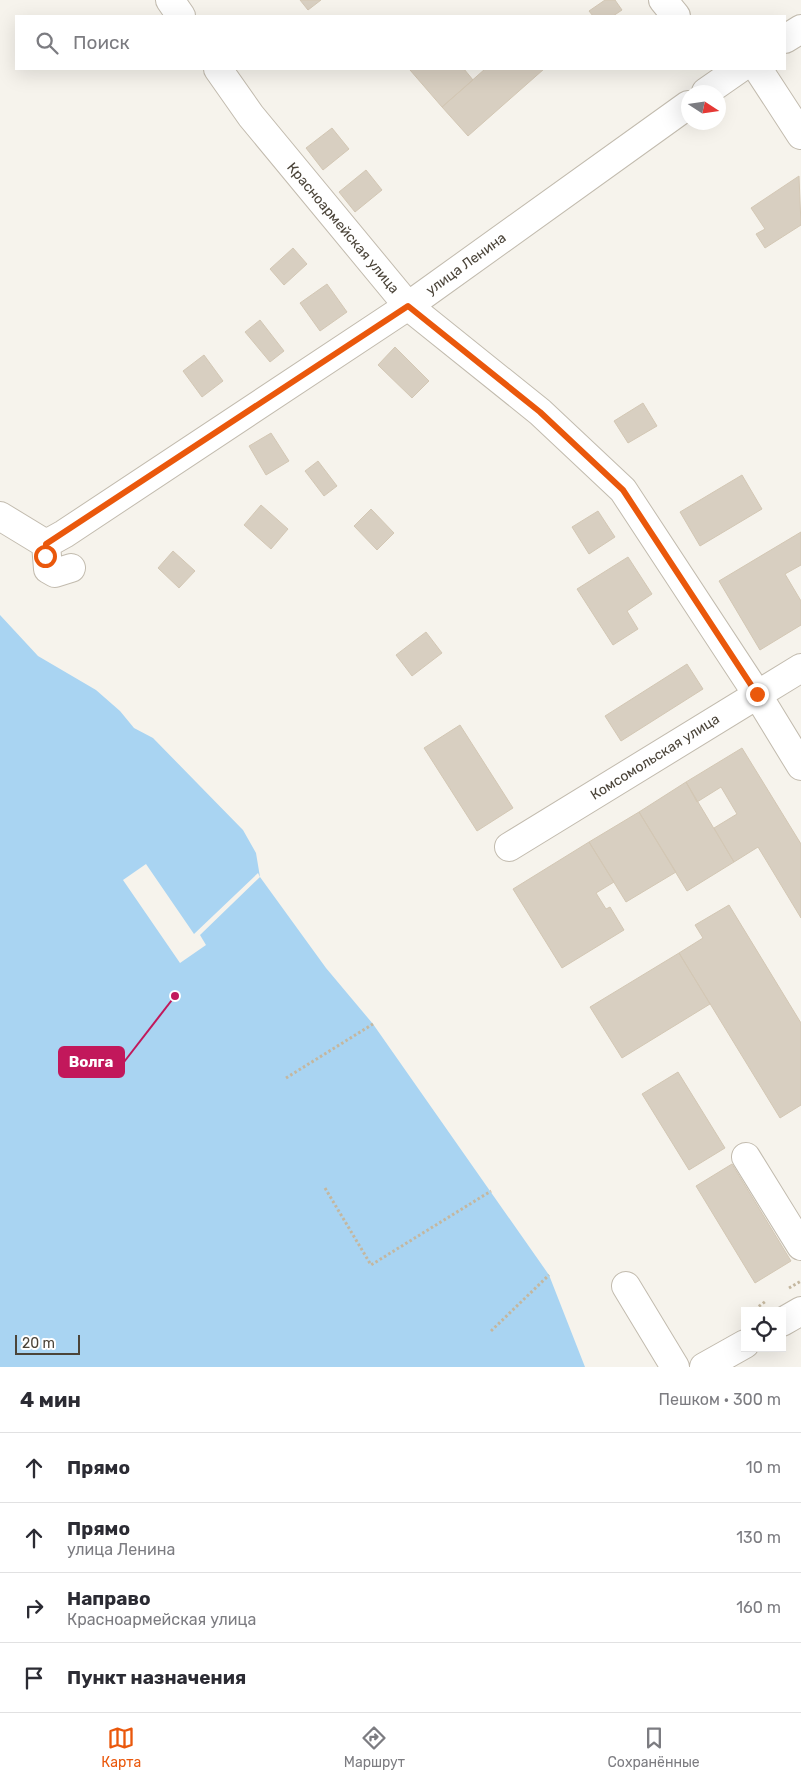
<!DOCTYPE html>
<html lang="ru">
<meta charset="utf-8">
<style>
:root{--surface:#fff;--page:#f7f7f7;--text:#2b2b33;--muted:#7c7c81;--line:#e1e1e2;--accent:#ea580c}
body{margin:0;font-family:Rubik,sans-serif;background:var(--page);color:var(--text)}
.controls{position:absolute;right:15px;bottom:15px;display:grid;overflow:hidden;border-radius:0px;box-shadow:0 5px 20px #0002}
.controls button{width:45px;height:45px;display:grid;place-items:center;padding:0;border:0;border-bottom:1px solid var(--line);background:var(--surface);color:var(--text);font:25px sans-serif}
.compass{position:absolute;left:681px;top:85px;width:45px;height:45px;border-radius:50%;background:var(--surface);box-shadow:0 5px 20px #0002;rotate:102deg}
.scale{position:absolute;left:15px;bottom:12px;width:65px;box-sizing:border-box;padding-left:5px;border:2px solid #4b4439;border-top:0;font-size:14px;line-height:18px;white-space:nowrap;color:#4b4439;-webkit-text-stroke:4px #fff;paint-order:stroke}
.stop{position:absolute;width:15px;height:15px;margin:-11px;border:4px solid #ea580c;border-radius:50%;background:#fff}
.stop.end{background:#ea580c;border-color:#fff;box-shadow:0 1px 5px #0008}
.list{margin:0;padding:0;list-style:none}
h2{display:flex;justify-content:space-between;align-items:center;height:65px;margin:0;padding:0 20px;font-size:21px}
h2 small{font-size:16px;font-weight:400;color:var(--muted)}
.list li{display:grid;grid-template-columns:32px 1fr auto;gap:15px;align-items:center;box-sizing:border-box;height:70px;padding:0 20px;border-top:1px solid var(--line)}
.list b{display:block;font-size:19px;white-space:nowrap}
.list p{margin:0;font-size:16px;white-space:nowrap;color:var(--muted)}
.list em{font-size:16px;font-style:normal;color:var(--muted)}
.icon{flex:none;width:28px;height:28px;fill:none;stroke:currentColor;stroke-width:2;stroke-linecap:round;stroke-linejoin:round}
.map{position:relative;flex:none;width:801px;height:1367px;overflow:hidden}
.search{position:absolute;background:var(--surface);box-shadow:0 5px 20px #0002;left:15px;right:15px;top:15px;height:55px;display:flex;align-items:center;gap:12px;box-sizing:border-box;padding:0 18px;border-radius:0px;color:var(--muted);font-size:19px}
.sheet{height:345px;background:var(--surface)}
nav{display:flex;justify-content:space-around;align-items:center;box-sizing:border-box;height:70px;border-top:1px solid var(--line);background:var(--surface);font-size:14px;color:var(--muted)}
nav a{display:grid;justify-items:center;gap:2px}
nav .on{color:var(--accent)}
.map>svg:first-child{display:block}
.water{fill:#a9d4f2}
.pier{fill:#f6f3ec}
.building{fill:#d8cfc1;stroke:#d3c7b4}
.lines{fill:none;stroke-linecap:round;stroke-linejoin:round}
.minor-casing{stroke:#c2bbae;stroke-width:30}
.path{stroke:#c4b79f;stroke-width:3;stroke-dasharray:2.5 2.5;stroke-linecap:butt}
.minor{stroke:#fff;stroke-width:28}
.route{stroke:#ea580c;stroke-width:6}
.labels{text-anchor:middle;dominant-baseline:central;stroke-width:4;stroke-linejoin:round;paint-order:stroke}
.street-label{font-size:14px;fill:#4b4439;stroke:#fff}
.leader{fill:none;stroke:#c2185b;stroke-width:2}
.callout-dot{fill:#c2185b;stroke:#fff;stroke-width:2}
.callout{fill:#c2185b;stroke:#c2185b;stroke-width:2}
.callout-label{font-size:15px;text-anchor:middle;font-weight:bold;fill:#fff}
</style>
<div class="map">
<svg width="801" height="1367" viewBox="0 0 801 1367">
<rect width="100%" height="100%" fill="#f6f3ec"/>
<path class="water" d="M0 615 38 656 96 690 120 711 134 728 153 738 243 830 256 853 260 877 326 968 373 1024 549 1275 585 1367H0Z"/>
<path class="pier" d="M146 864 194 934 258 873 260 877 200 935 206 945 180 963 123 880Z"/>
<path class="building" d="M300 0H321L308 10Z
M605 0H615L622 10 613 16H593L589 11Z
M411 69H464L473 80 442 107 410 70Z
M485 69H544L468 136 442 107Z
M332 128 349 149 323 170 306 148Z
M366 170 382 190 355 212 339 192Z
M799 176 801 225 765 248 756 234 765 229 751 208Z
M293 248 307 264 284 285 270 269Z
M327 284 347 312 320 331 300 303Z
M260 320 284 351 270 362 245 332Z
M395 347 429 381 412 398 378 365Z
M204 355 223 381 202 397 183 371Z
M643 403 657 426 628 443 614 421Z
M271 433 289 461 266 475 249 446Z
M318 461 337 486 324 496 305 471Z
M742 475 762 509 700 546 680 512Z
M261 505 288 529 271 549 244 525Z
M371 509 394 533 377 550 354 526Z
M598 511 615 537 589 554 572 527Z
M801 532V565L785 574 801 601V625L760 650 719 581Z
M173 551 195 571 179 588 158 568Z
M628 557 652 594 627 611 638 629 613 645 577 589Z
M426 632 442 653 412 676 396 655Z
M687 664 703 689 621 741 605 716Z
M460 725 513 808 477 831 424 748Z
M742 748 801 844V918L758 847 734 862 714 828 737 814 721 787 697 802 686 782Z
M686 782 734 862 687 891 639 812Z
M639 812 676 872 626 902 589 842Z
M589 842 614 882 596 893 606 909 610 907 624 930 562 968 513 889Z
M729 905 801 1023V1105L780 1118 679 953 703 938 695 925Z
M679 953 710 1004 622 1058 590 1007Z
M678 1072 725 1148 689 1170 642 1094Z
M732 1164 791 1261 755 1283 696 1186Z"/>
<g class="lines">
<defs>
<path id="minor" d="M170 0 181 16
M663 0 676 16
M785 39 801 29
M218 69 251 116 408 306 540 412 623 490 757 694 801 766
M758 69 801 135
M706 92 739 69
M0 516 46 544 64 534 408 306 688 105
M46 544 48 569 55 573 71 568
M509 847 801 668
M746 1157 801 1246
M626 1286 675 1367
M782 1322 801 1311
M704 1367 745 1344"/>
</defs>
<use href="#minor" class="minor-casing"/>
<path class="path" d="M286 1078 373 1024
M325 1188 371 1265 491 1191
M789 1288 801 1281
M758 1311V1307L766 1301
M491 1331 549 1275"/>
<use href="#minor" class="minor"/>
</g>
<g class="lines">
<path class="route" d="M45 556 46 544 408 306 540 412 623 490 757 694"/>
</g>
<g class="labels">
<g class="street-label">
<text transform="translate(343 228) rotate(50)">Красноармейская улица</text>
<text transform="translate(466 264) rotate(-36)">улица Ленина</text>
<text transform="translate(655 757) rotate(-32)">Комсомольская улица</text>
</g>
</g>
<path class="leader" d="M175 996L124 1062"/>
<circle class="callout-dot" cx="175" cy="996" r="5"/>
<rect class="callout" x="59" y="1047" width="65" height="30" rx="5"/>
<g class="callout-label">
<text x="91" y="1067">Волга</text>
</g>
</svg>
<div class="controls">
<button><svg class="icon" aria-label="locate" viewBox="0 0 24 24"><circle cx="12" cy="12" r="6"/><path d="M12 2v4M12 18v4M2 12h4M18 12h4"/></svg></button>
</div>
<svg class="compass" viewBox="-18 -18 36 36"><path d="M0-13l5 13h-10z" fill="#e53935"/><path d="M0 13l5-13h-10z" fill="#7c7c81"/></svg>
<div class="scale">20 m</div>
<div class="stop" style="left:45px;top:556px"></div>
<div class="stop end" style="left:757px;top:694px"></div>
<div class="search"><svg class="icon" aria-label="search" viewBox="0 0 24 24"><circle cx="10" cy="10" r="6"/><path d="M15 15l6 6"/></svg>Поиск</div>
</div>
<section class="sheet">
<h2>4 мин<small>Пешком · 300 m</small></h2>
<ul class="list">
<li><svg class="icon" aria-label="ahead" viewBox="0 0 24 24"><path d="M12 20V5M6 11l6-6 6 6"/></svg><div><b>Прямо</b></div><em>10 m</em></li>
<li><svg class="icon" aria-label="ahead" viewBox="0 0 24 24"><path d="M12 20V5M6 11l6-6 6 6"/></svg><div><b>Прямо</b><p>улица Ленина</p></div><em>130 m</em></li>
<li><svg class="icon" aria-label="right" viewBox="0 0 24 24"><path d="M7 20v-9h11M14 6l5 5-5 5"/></svg><div><b>Направо</b><p>Красноармейская улица</p></div><em>160 m</em></li>
<li><svg class="icon" aria-label="arrive" viewBox="0 0 24 24"><path d="M6 21V4h12l-3 4 3 4H6"/></svg><div><b>Пункт назначения</b></div></li>
</ul>
</section>
<nav>
<a class="on"><svg class="icon" aria-label="map" viewBox="0 0 24 24"><path d="M3 6l6-2 6 2 6-2v14l-6 2-6-2-6 2zM9 4v14M15 6v14"/></svg>Карта</a>
<a><svg class="icon" aria-label="directions" viewBox="0 0 24 24"><path d="M12 3l9 9-9 9-9-9zM9 14v-3h6M13 9l2 2-2 2"/></svg>Маршрут</a>
<a><svg class="icon" aria-label="saved" viewBox="0 0 24 24"><path d="M7 4h10v16l-5-4-5 4z"/></svg>Сохранённые</a>
</nav>
